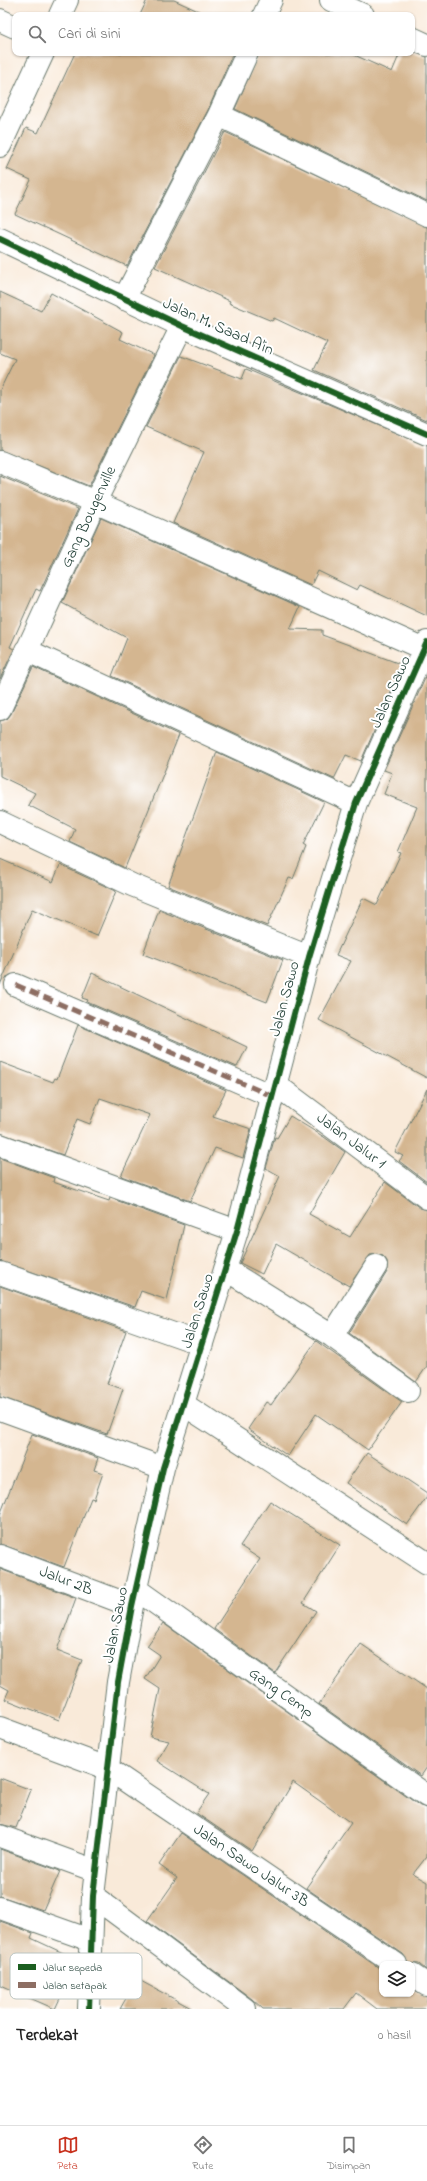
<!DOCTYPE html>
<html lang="id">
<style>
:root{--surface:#fff;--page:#f2f2f2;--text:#222;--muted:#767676;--line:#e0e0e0;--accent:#c8321e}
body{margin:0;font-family:"Indie Flower",sans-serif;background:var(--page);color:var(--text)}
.controls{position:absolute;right:12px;bottom:12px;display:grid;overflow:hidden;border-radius:8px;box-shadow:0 1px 3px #0004}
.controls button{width:36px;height:36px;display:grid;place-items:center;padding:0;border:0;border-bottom:1px solid var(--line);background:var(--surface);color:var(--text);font:20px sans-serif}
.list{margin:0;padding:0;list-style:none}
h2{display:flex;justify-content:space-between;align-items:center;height:52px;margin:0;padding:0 16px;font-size:17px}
h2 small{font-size:13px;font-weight:400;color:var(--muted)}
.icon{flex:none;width:22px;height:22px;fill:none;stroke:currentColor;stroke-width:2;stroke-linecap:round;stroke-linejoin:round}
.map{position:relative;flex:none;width:427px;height:2009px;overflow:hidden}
.search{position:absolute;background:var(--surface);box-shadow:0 1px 3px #0004;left:12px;right:12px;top:12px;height:44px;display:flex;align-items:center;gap:10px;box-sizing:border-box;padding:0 14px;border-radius:8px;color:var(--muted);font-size:15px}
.sheet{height:116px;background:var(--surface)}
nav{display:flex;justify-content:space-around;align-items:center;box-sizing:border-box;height:56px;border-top:1px solid var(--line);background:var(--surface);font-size:11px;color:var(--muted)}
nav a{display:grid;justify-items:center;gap:2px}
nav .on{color:var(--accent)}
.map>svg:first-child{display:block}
.building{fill:#d4b690}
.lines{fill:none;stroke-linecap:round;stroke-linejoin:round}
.minor-casing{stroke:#6b7a6e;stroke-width:24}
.minor{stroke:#fff;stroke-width:22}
.quiet{stroke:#8d6e63;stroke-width:5;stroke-dasharray:10 5;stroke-linecap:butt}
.cycleway-casing{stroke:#fff;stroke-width:8}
.cycleway{stroke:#1b5e20;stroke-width:6}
.labels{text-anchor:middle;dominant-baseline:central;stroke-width:4;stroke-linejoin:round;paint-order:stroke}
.street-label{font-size:16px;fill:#1f3d34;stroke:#fff}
.key{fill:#fff;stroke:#bcc5c2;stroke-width:1}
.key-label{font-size:11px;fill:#1f3d34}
</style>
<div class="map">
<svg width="427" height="2009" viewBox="0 0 427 2009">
<rect width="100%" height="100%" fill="#fff"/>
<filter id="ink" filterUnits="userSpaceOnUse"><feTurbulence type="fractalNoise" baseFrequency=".025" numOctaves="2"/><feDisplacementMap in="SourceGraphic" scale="8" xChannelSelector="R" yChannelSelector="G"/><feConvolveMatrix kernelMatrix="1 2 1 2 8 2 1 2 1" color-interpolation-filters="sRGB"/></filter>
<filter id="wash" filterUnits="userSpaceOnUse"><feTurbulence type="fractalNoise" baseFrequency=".012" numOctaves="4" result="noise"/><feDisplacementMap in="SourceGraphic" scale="16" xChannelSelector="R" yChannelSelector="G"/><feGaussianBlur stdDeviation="0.9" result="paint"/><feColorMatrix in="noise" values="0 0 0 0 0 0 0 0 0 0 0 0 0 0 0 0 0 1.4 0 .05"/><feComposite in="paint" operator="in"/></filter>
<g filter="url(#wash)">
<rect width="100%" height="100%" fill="#f9ead9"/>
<g id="blocks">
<path class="building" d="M147 0H174L207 15H140Z
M75 53H233L208 110 127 266 15 214 31 180 7 169 26 128 38 133Z
M259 53H350L392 72 400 53H415L427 57V201L235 109Z
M225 132 427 227V420L314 370 327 343 274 318 272 321 229 303 230 301 155 267Z
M0 292 41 311 51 293 123 332 120 339 154 355 89 486 0 450V390L15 359 0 353Z
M181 356 242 379 246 369 427 446V616L360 585 357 590 318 571 311 585 173 523 204 452 146 427Z
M0 476 78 509 40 591 36 589 10 647 14 649 0 679Z
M101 518 300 607 290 629 322 630V635L403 665 361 761 346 755 334 779 112 676 127 638 62 603Z
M33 667 179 735 125 868 70 842 75 829 28 805 35 793 0 776V721L7 719 11 714Z
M427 674V1078L319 1020 351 961 336 955 363 898 377 905 401 853 398 852 417 807 384 794 392 773 384 770Z
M217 752 324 802 303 845 306 847 293 879 289 878 267 926 168 886Z
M0 859 53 882 60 865 116 891 97 936 32 909 0 985Z
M159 910 283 960 267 1002 143 954Z
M92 973 247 1047 237 1067 87 1002 88 1000 82 998Z
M78 1025 226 1090 213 1116 251 1129 243 1158 215 1148 190 1201 121 1176 150 1115 100 1098 90 1124 77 1119 63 1155 0 1133V1062L53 1082 55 1078 57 1079Z
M427 1089V1182L399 1161 403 1156 395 1152Z
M290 1116 324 1137 345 1152 309 1214 350 1237 385 1182 420 1208 427 1210V1366L416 1382 349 1333 387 1272V1261L383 1256 377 1254 370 1255 349 1286 276 1244 262 1274 240 1263 280 1176 266 1168 275 1137 277 1138Z
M0 1158 54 1178 53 1182 109 1201 110 1198 184 1225 167 1300 141 1291 135 1307 0 1261Z
M0 1286 126 1331 107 1384 123 1389 107 1434 0 1397Z
M316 1341 402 1402 368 1450 316 1414 288 1456 248 1429 266 1402 271 1405Z
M32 1434 98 1458 94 1470 103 1473 94 1499 91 1498 64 1567 0 1544V1515Z
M367 1453 427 1493V1497L407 1525 346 1483Z
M270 1501 340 1545 303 1603 316 1611 275 1673 214 1629 260 1559 240 1546Z
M0 1569 76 1598 57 1650 82 1660 59 1720 5 1699 9 1690 0 1685Z
M163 1623 420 1806 427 1808V1856L413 1874 427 1882 426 1970 419 1964 408 1963 403 1954 306 1888 351 1823 293 1782 252 1851 196 1813 209 1794 157 1761 169 1741 150 1737 160 1689 145 1679 160 1655 147 1646Z
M361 1644 427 1689V1767L421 1776 319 1704Z
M0 1778 31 1790 16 1828 0 1824Z
M181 1833 382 1970V1994H412V1990L427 1997V2009H377L356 1993 344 2009H263L252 1999 147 1921 177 1878 159 1865Z
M0 1849 60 1871 43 1910 0 1896Z
M0 1921 33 1933 31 1938 78 1960 55 2009 0 1985Z
M137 1979 193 2009H120Z"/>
</g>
</g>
<g filter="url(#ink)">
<use href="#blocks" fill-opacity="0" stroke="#6b7a6e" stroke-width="1"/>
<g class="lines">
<defs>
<path id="minor" d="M331 0 363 15
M60 15 67 0
M264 15 271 0
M0 20 15 27
M412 38 427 45
M219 115 427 215
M0 146 43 53
M0 239 182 326 427 434
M124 299 219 115 247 53
M0 462 95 502 424 649
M26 650 356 803
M0 709 95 502 182 326
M0 822 132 885 309 957
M16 985 272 1096
M275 1084 427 1198
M0 1145 237 1231
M225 1269 332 1336 408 1391
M0 1273 202 1344
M332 1336 376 1266
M183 1404 427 1563
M0 1409 163 1468
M0 1556 132 1606
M136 1589 427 1796
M0 1728 107 1768 396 1964
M0 1836 96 1871
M93 1896 245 2009
M0 1908 90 1940
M412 1975 427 1985
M89 2009 93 1896 118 1682 132 1606 163 1468 237 1231 309 957 356 803 427 642"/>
</defs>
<use href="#minor" class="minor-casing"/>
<use href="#minor" class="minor"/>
<path class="quiet" d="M16 985 272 1096"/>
<defs>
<path id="cycleway" d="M0 239 182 326 427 434
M89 2009 93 1896 118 1682 132 1606 163 1468 237 1231 309 957 356 803 427 642"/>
</defs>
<use href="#cycleway" class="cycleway-casing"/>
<use href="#cycleway" class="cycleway"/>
</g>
</g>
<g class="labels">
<g class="street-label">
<text transform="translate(218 327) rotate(24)">Jalan M. Saad A'in</text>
<text transform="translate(89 517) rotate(-65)">Gang Bougenville</text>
<text transform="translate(391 692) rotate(-66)">Jalan Sawo</text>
<text transform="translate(285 999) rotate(-75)">Jalan Sawo</text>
<text transform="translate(351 1141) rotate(37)">Jalan Jalur 1</text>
<text transform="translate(198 1311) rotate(-73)">Jalan Sawo</text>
<text transform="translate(66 1581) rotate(21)">Jalur 2B</text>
<text transform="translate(116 1625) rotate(-79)">Jalan Sawo</text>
<text transform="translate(281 1693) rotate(35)">Gang Cemp</text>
<text transform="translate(251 1866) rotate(34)">Jalan Sawo Jalur 3B</text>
</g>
</g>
<rect x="10" y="1953" width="132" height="46" rx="6" class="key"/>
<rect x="18" y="1964" width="18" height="6" fill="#1b5e20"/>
<rect x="18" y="1982" width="18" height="6" fill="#8d6e63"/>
<g class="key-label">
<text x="43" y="1971">Jalur sepeda</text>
<text x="43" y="1989">Jalan setapak</text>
</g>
</svg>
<div class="controls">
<button><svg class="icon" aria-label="layers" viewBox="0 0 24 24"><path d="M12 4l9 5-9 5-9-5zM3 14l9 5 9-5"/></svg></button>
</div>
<div class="search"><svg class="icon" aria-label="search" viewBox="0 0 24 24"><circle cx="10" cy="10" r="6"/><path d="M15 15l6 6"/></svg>Cari di sini</div>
</div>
<section class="sheet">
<h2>Terdekat<small>0 hasil</small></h2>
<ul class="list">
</ul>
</section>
<nav>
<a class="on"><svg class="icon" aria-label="map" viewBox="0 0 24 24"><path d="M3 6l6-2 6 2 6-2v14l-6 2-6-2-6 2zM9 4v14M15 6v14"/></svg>Peta</a>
<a><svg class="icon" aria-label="directions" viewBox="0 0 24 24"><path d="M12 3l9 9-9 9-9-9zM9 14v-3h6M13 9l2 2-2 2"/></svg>Rute</a>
<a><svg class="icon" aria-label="saved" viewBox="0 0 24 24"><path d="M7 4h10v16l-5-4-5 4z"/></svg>Disimpan</a>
</nav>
